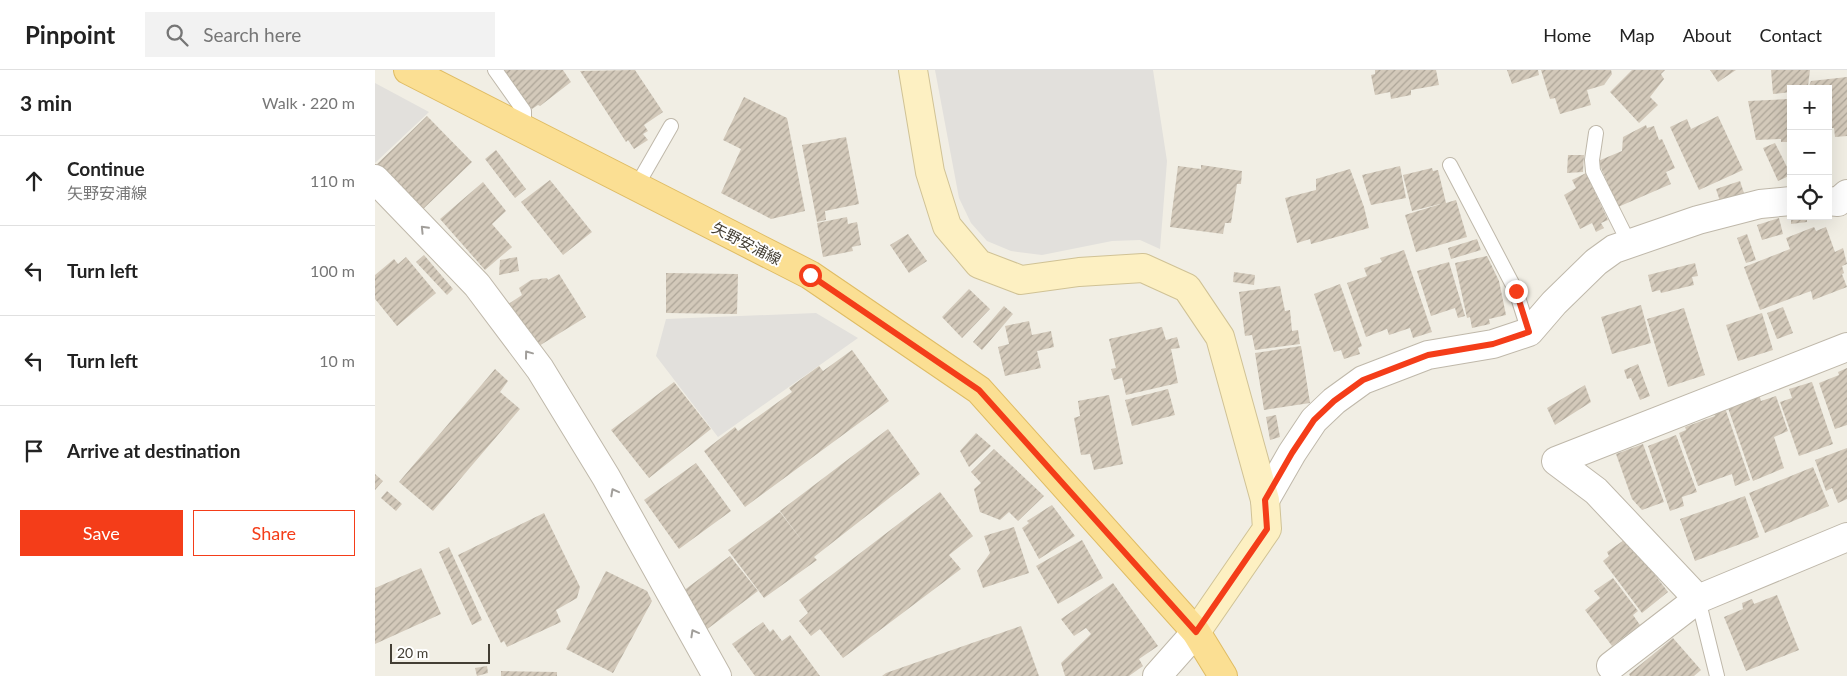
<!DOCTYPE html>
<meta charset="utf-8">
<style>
:root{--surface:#fff;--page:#f2f2f2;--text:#222;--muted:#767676;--line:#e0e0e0;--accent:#f43d19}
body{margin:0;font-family:Lato,"Noto Sans JP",sans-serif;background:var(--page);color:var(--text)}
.controls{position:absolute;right:15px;top:15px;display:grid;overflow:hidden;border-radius:0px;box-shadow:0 5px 20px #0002}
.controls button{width:45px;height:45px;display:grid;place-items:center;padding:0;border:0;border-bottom:1px solid var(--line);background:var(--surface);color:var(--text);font:25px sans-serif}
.scale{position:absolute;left:15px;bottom:12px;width:100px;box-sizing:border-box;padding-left:5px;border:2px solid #433e34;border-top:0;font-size:14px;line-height:18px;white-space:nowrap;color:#433e34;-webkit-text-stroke:4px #fff;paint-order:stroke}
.stop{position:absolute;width:15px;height:15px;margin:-11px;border:4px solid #f43d19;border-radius:50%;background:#fff}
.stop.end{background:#f43d19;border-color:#fff;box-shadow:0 1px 5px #0008}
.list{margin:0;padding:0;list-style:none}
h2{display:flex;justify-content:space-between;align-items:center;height:65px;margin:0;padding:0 20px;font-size:21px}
h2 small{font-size:16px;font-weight:400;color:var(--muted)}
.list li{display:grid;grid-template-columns:32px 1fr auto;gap:15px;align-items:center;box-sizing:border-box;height:90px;padding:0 20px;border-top:1px solid var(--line)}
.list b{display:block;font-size:19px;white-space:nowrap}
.list p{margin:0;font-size:16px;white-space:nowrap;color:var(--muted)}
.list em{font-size:16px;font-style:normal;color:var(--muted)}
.actions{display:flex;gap:10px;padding:15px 20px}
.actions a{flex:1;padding:11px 0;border:1px solid var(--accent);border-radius:0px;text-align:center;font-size:18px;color:var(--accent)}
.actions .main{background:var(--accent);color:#fff}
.icon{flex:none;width:28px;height:28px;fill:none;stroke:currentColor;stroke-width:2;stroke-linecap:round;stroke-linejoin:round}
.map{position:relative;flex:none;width:1472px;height:606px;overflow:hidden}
header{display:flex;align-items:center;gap:30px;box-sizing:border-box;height:70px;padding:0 25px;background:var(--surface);border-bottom:1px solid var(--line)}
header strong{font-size:24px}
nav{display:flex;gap:28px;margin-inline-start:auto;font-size:18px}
.search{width:350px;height:45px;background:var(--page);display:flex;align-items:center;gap:12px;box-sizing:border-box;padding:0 18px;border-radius:0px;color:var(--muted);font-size:19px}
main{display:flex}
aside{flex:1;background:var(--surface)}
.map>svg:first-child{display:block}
.parking{fill:#e2e0dc}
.building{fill:url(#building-hatch)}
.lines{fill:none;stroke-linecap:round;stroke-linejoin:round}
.lane-casing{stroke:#bfb8aa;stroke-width:16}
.street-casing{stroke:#bfb8aa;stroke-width:30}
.secondary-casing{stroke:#d0c295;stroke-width:30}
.primary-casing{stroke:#dfbc64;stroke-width:30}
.lane{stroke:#fff;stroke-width:14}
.street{stroke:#fff;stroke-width:28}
.secondary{stroke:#fdf0c2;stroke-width:28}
.primary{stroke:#fbdf93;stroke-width:28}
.oneway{stroke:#a19e9a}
.route{stroke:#f43d19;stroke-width:6}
.labels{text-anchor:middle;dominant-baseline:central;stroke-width:4;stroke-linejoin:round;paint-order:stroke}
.street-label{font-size:15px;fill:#433e34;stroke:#fff}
</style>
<header>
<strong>Pinpoint</strong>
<div class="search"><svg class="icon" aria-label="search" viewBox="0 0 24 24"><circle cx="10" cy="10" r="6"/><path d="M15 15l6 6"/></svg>Search here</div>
<nav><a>Home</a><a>Map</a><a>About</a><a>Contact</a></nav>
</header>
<main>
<aside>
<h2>3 min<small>Walk · 220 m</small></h2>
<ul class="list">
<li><svg class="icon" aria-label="ahead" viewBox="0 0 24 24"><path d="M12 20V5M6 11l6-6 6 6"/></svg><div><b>Continue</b><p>矢野安浦線</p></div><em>110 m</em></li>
<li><svg class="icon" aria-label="left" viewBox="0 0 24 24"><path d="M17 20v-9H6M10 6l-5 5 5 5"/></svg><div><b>Turn left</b></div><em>100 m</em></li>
<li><svg class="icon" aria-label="left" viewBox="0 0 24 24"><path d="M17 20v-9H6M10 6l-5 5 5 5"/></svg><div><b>Turn left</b></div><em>10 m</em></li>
<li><svg class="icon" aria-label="arrive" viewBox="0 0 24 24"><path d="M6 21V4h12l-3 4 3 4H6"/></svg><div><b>Arrive at destination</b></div></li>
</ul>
<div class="actions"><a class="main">Save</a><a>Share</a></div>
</aside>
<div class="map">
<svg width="1472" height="606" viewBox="0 0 1472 606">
<defs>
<pattern id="building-hatch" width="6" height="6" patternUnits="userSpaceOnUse" patternTransform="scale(1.25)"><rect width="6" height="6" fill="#d3c9ba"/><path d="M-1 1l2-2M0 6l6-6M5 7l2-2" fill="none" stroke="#ada598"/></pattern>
</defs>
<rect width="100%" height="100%" fill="#f1eee4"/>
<path class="parking" d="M560 0H778L792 91 785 179 765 170 737 171 667 185 636 181 612 171 596 153 584 128Z
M0 13 54 42 0 93Z
M441 243 483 268 343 367 281 286 291 249Z"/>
<path class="building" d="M123 0H188L196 12 165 36 163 35 157 39 150 31 147 32Z
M260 0 288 42 269 55 273 61 268 64 273 70 259 79 253 70 251 72 205 1Z
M1000 0H1061L1064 15 1036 20V25L1016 29 1015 22 1000 25 996 5 1000 4Z
M1132 0H1163L1164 5 1137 14Z
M1166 0H1236L1237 4 1229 15 1212 20 1216 35 1185 44 1180 28 1175 29Z
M1257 0H1290L1286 4 1289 9 1275 27 1283 35 1264 53 1235 22Z
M1335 0H1361L1343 12Z
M1396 0H1435L1433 16 1423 15 1424 19H1416V22L1398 24Z
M1472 7V66L1460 67 1459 58H1453V19L1426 17 1436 16H1434L1436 11Z
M369 27 412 48 430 141 396 149 346 123 366 79 348 70Z
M1416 29V72H1406V69L1381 70 1373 31Z
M52 46 97 92 44 143 0 96Z
M1343 46 1368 100 1324 120 1295 57 1312 49 1316 59Z
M1271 55 1272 58 1279 56 1284 70 1287 69 1300 98 1291 102 1296 114 1243 137 1223 91 1247 81 1248 67Z
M471 67 484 134 450 141 451 150 442 152 427 75Z
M1400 73 1416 105 1403 111 1388 78Z
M121 80 151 119 140 128 110 89Z
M1193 85H1209L1208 102 1192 103Z
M826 95 867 101 866 114H862L856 153H850L848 164 795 157 803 96 826 99Z
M1025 96 1031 128 996 135 987 105Z
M1057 98 1058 101 1063 100 1071 133 1081 130 1092 167 1041 182 1030 145 1069 133 1037 141 1028 105Z
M975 99 989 137 994 158 936 174 935 169 922 173 910 128 941 120V109Z
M1211 103 1233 150 1226 153 1229 158 1221 162 1217 153 1205 159 1189 125 1201 118 1197 110Z
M175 110 217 162 188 185 146 132Z
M1365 111 1369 123 1345 131 1341 119Z
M108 112 131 141 117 154 137 177 110 200 65 149Z
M1416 146H1432V152L1416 154Z
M472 147 473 154 482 152 486 175 477 177 478 181 448 187 442 153Z
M1404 148 1408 164 1387 170 1382 155Z
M1439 157 1441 161 1451 157 1460 182 1468 178 1472 194 1467 196 1469 203 1467 204 1472 217 1438 230 1436 221 1385 240 1369 197 1415 179 1411 168Z
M533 164 552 191 534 203 515 175Z
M1372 164 1381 190 1371 193 1362 168Z
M1102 169 1106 180 1076 189 1073 178Z
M1029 180 1057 262 1038 268 1035 258 1014 265 1012 259 991 267 972 213 992 206 989 198 1007 192 1005 188Z
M49 185 78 219 72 225 41 192Z
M1112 186 1124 211 1131 245 1114 249 1115 254 1097 258 1095 247 1092 248 1080 193Z
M31 187 61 223 22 256 0 229V205L19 189 23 194Z
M142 187 144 201 124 205 125 190Z
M1074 192 1090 246 1083 248 1080 238 1056 246 1042 201Z
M1320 193 1323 206 1317 207 1319 215 1286 223 1285 220 1277 222 1273 205Z
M859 202 880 205 879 215 858 212Z
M291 203 363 204 362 244 291 243Z
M184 204 211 247 159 279 132 235 147 225 144 218 156 210 172 208 173 210Z
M965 214 987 276 983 278 985 284 969 289 966 280 959 282 939 224Z
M905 216 910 241 915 240 917 261 923 260 925 274 880 280 877 265 870 266 864 222Z
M594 219 615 239 587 268 567 247Z
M1266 235 1276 273 1237 284 1226 247Z
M629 236 638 244 607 280 598 272Z
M1408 237 1418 263 1402 269 1392 243Z
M1309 238 1330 305 1293 317 1272 249Z
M1387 243 1398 280 1363 291 1351 255Z
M654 251 657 265 676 261 679 277 662 281 666 298 630 306 623 277 634 274 630 256Z
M787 257 791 270 802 267 805 278 796 279 803 313 751 325 747 308 739 310 736 299 741 298 734 269Z
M926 276 935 333 889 340 880 283Z
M477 280 514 331 370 437 329 381 360 357 363 361 417 322 414 318 444 296 448 301Z
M1263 294 1275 326 1265 330 1256 308 1252 309 1249 300Z
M1472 298V355L1460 359 1444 313 1464 305 1463 302Z
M120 299 133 311 125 322 145 339 58 441 24 412Z
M299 312 336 359 274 408 236 360Z
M1437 312 1458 374 1424 386 1405 332 1417 328 1414 319Z
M1210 315 1216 332 1180 355 1172 338Z
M793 319 800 345 757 356 750 330Z
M1384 324 1386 331 1401 326 1413 361 1399 367 1409 398 1378 411 1352 335Z
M734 325 748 394 719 400 715 384 706 385 699 348 705 346 703 331Z
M1350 338 1375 410 1360 416 1357 404 1323 416 1304 363 1311 360 1310 357 1340 346 1338 342Z
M901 345 905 367 895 370 891 347Z
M513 359 545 404 439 487 442 490 389 528 353 480 405 442 431 476 405 441Z
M601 363 616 376 594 397 585 381Z
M1301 365 1322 422 1307 427 1309 436 1295 441 1273 376Z
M1268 374 1289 432 1267 440 1257 429 1241 384Z
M1472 378V429L1463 433 1457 418 1451 421 1440 390Z
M619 379 669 426 643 451 634 442 625 450 605 442 599 419 606 413 596 402Z
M321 393 356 441 304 479 269 430Z
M1438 397 1454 436 1390 463 1374 423Z
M0 404 8 411 0 420Z
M12 421 27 434 21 441 6 428Z
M565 422 598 466 574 485 586 499 468 588 445 559 436 566 424 551 433 543 424 530Z
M1370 426 1384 467 1320 491 1305 449Z
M677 435 700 466 664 489 647 458 654 453 652 451Z
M169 443 205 517 202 528 181 540 186 552 132 577 129 571 126 573 83 485Z
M639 457 654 503 608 518 602 501 615 483 609 466Z
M1252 468 1293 522 1267 543 1228 491 1234 486 1232 482Z
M707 470 728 508 683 534 661 496Z
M74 477 107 550 97 555 64 482Z
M355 486 383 521 331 560 304 524Z
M46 498 66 544 0 574V518Z
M231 501 272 521 277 531 238 603 191 579Z
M1238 508 1263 541 1258 545 1265 555 1237 576 1210 540 1225 528 1219 521Z
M738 513 783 576 764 589 768 596 754 606H690L686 593 716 564 711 558 699 566 686 549Z
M1402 525 1424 580 1371 601 1349 547 1368 539 1367 533 1377 529 1379 534Z
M388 552 395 562 398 559 407 571 415 565 445 606H380L357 574Z
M646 556 664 606H507L511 603Z
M1298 568 1326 600 1319 606H1255L1254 604Z
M112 596 113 603 102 606 100 598Z
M126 601 182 602V606H126Z"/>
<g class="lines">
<defs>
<path id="lane" d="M120 0 149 41V59
M1221 63 1217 90 1218 101 1254 173
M1075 95 1141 221 1154 262
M261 117 296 56
M1323 529 1342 606"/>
<path id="street" d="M0 109 102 215 165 299 231 407 342 606
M1453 131 1463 132 1472 124
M890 430 917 383 939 350 959 331 988 310 1053 285 1118 274 1154 262 1179 233 1221 192 1239 179 1323 150 1385 134 1416 131
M1323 529 1221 421 1181 391 1472 277
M1236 596 1323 529 1472 467
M782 606 821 562"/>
<path id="secondary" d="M538 0 555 102 572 156 604 194 646 210 704 202 768 198 812 218 845 267 890 430 892 459 821 562"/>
<path id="primary" d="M33 0 435 205 604 320 821 562 848 606"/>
</defs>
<use href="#lane" class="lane-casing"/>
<use href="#street" class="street-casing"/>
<use href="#secondary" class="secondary-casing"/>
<use href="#primary" class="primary-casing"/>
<use href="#lane" class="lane"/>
<use href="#street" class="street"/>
<use href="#secondary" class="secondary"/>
<use href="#primary" class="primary"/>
</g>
<defs><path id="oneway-chevron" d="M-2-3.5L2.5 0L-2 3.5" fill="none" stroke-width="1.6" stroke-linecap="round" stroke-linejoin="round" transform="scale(1.25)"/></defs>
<g class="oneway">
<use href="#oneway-chevron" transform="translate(49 159) rotate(-134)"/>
<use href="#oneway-chevron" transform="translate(153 284) rotate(-127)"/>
<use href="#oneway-chevron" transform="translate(239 422) rotate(-118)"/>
<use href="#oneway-chevron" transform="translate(319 563) rotate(-119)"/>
</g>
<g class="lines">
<path class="route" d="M435 205 604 320 821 562 892 459 890 430 917 383 939 350 959 331 988 310 1053 285 1118 274 1154 262 1141 221"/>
</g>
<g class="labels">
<g class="street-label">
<text transform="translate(372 173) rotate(27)">矢野安浦線</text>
</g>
</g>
</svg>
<div class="controls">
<button>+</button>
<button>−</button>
<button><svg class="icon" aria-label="locate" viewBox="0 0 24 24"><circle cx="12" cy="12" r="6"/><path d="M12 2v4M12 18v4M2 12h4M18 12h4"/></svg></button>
</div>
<div class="scale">20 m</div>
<div class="stop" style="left:435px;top:205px"></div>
<div class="stop end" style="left:1141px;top:221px"></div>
</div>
</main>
